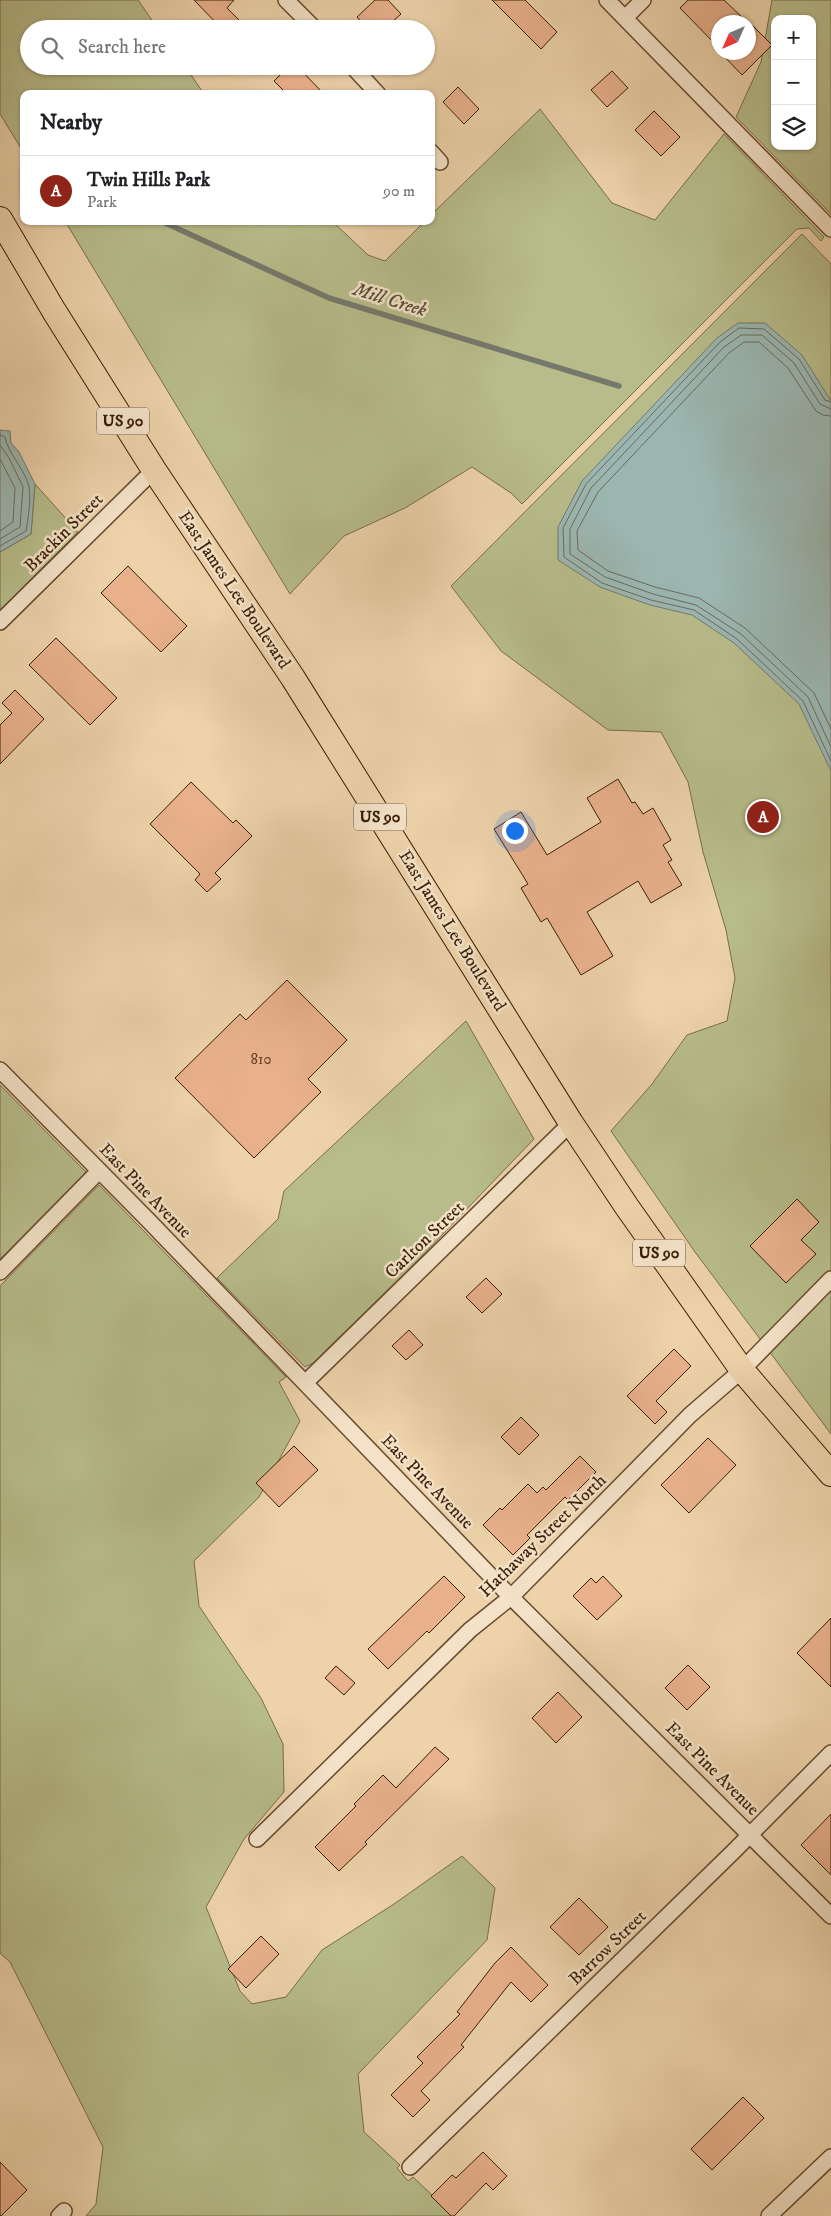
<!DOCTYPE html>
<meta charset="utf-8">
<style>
:root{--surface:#fff;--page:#f2f2f2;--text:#202124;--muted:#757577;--line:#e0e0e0;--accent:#8f2418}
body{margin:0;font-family:"IM FELL DW Pica",serif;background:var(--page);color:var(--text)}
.controls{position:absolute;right:15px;top:15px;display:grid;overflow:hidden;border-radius:10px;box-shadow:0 1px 4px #0004}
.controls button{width:45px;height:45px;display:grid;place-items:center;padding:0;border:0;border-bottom:1px solid var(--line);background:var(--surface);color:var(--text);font:25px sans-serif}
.compass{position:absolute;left:711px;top:15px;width:45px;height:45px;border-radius:50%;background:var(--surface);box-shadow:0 1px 4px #0004;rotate:225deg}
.you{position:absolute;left:514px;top:830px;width:18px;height:18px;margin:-12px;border:4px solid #fff;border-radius:50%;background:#1a73e8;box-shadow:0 0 0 8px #1a73e833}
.badge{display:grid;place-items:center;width:32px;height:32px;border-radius:50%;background:var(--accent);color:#fff;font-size:16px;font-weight:700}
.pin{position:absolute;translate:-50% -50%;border:2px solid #fff;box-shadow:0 1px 5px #0006}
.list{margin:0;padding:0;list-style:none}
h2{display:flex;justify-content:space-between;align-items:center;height:65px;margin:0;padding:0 20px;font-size:21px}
h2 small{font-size:16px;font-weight:400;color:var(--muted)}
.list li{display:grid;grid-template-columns:32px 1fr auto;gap:15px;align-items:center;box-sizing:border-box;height:70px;padding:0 20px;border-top:1px solid var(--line)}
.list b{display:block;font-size:19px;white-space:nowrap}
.list p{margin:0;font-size:16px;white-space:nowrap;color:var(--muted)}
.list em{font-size:16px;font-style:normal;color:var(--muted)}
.icon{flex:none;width:28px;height:28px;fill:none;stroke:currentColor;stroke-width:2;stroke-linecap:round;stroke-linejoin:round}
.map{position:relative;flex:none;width:831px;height:2216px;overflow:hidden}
.search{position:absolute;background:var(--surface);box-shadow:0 1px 4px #0004;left:20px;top:20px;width:415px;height:55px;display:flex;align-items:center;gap:12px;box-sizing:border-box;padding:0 18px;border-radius:28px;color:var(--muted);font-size:19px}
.panel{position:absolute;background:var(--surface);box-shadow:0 1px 4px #0004;left:20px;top:90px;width:415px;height:135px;border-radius:10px}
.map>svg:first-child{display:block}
.green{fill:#b7bc8a;stroke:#796d48;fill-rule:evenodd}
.water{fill:#9bb6b1;stroke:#75796c}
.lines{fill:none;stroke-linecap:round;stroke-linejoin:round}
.shore{stroke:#6b6a5b;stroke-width:1}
.stream{stroke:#75796c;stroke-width:5.5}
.building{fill:#e8b18c;stroke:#3b1e05}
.street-casing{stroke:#684b2e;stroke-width:18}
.primary-casing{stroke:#3b1e05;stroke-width:26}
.street{stroke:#f3e2c8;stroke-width:15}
.primary{stroke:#edd2aa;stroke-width:24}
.labels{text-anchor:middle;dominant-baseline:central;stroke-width:5;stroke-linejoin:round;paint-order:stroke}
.number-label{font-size:15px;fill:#664327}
.shield{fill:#f3e2c8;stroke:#725940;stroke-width:1}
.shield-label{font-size:16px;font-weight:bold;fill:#3b1e05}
.street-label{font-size:18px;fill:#3b1e05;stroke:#f3e2c8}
.water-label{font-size:19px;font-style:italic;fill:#584c39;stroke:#f3e2c8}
</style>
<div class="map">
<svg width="831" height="2216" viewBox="0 0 831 2216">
<rect width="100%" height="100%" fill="#edd2aa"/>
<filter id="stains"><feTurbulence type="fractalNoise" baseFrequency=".004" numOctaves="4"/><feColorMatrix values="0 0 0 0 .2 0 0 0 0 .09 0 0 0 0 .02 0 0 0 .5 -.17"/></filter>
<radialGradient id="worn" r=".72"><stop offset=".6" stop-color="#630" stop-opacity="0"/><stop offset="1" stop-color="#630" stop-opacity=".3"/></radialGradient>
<path class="green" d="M0 0H138L158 29H29V66H185L204 94H24V153L0 114Z
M772 0H831V214L736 117 761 62ZM775 19H812V146H775Z
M540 109 612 203 655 220 724 134 824 237 821 241 809 228 797 229 522 504 511 493 472 467 405 508 344 536 290 594 65 221H332L368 255 385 261 425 221H431V215Z
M802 234 831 264V1434L695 1252 611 1131 652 1084 687 1035 727 1021 735 978 726 930 703 852 688 782 661 732 608 730 501 651 451 586Z
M35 484 78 532 0 610V552L31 534Z
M466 1021 534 1139 420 1258 313 1363 305 1367 217 1278 278 1219 284 1191Z
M0 1085 86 1172 0 1259Z
M99 1185 286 1377 279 1382 300 1421 259 1497 194 1561 199 1606 261 1698 283 1744 284 1792 244 1839 206 1907 240 1991 252 2004 286 1997 322 1950 394 1904 462 1856 495 1888 487 1940 358 2074 364 2132 400 2165 397 2168 408 2181 413 2177 454 2216H86L96 2204 103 2147 10 1962 0 1953V1286Z"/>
<path class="water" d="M738 323H765L802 355 831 401V771L799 704 734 643 692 615 650 605 600 587 558 560V527L582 481 717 338Z
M0 430 10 431 11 443 19 452 35 484 31 534 0 552Z"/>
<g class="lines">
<path class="shore" d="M831 402 825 400 799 359 764 329 739 328 720 342 586 484 563 528 564 557 602 583 651 600 694 610 737 639 803 701 831 761
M831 409 820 404 794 363 762 335H741L724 347 591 488 570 529V554L605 577 653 594 696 605 741 634 808 697 831 747
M831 416 823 415 816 411 788 368 759 342H744L729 353 598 492 577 531 578 550 608 571 655 587 699 598 745 628 814 693 831 729
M0 435 5 437C7 451 23 468 28 483 32 493 28 520 26 531L0 546
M0 445 9 458 23 487 20 527 0 539
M0 459 15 488 13 522 0 531"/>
<path class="stream" d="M161 221 329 298 619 386"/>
</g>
<path class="building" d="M194 0H234L227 8 248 29H222Z
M375 0H388L401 14 384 29H368L357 17Z
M492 0H525L557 32 541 49Z
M688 0H724L747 22H718V47L680 8Z
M748 21 772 45 742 75 720 52H748Z
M289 66H297L324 94H287L274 81Z
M612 71 628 88 607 107 591 90Z
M458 87 479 109 464 124 443 102Z
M654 111 680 137 661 156 635 130Z
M128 566 187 626 161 652 101 593Z
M56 638 117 698 90 725 29 665Z
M15 690 44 719 0 764V725L12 713 2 703Z
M618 779 632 803 635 802 643 814 653 808 671 840 663 845 672 860 668 862 682 885 651 903 638 881 587 912 613 956 581 975 547 918 541 922 521 888 528 884 494 829 521 812 547 855 601 822 587 798Z
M191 782 233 823 236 820 252 836 215 873 221 879 207 892 195 880 200 874 150 824Z
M287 980 347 1040 308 1079 321 1092 254 1158 175 1078 240 1014 246 1020Z
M797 1199 819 1222 801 1240 816 1254 786 1283 750 1246Z
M486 1278 502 1294 482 1313 466 1297Z
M409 1330 423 1345 406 1360 392 1346Z
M674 1349 691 1366 656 1401 667 1412 655 1424 627 1396Z
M521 1417 539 1435 519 1455 501 1437Z
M708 1438 736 1465 689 1513 661 1485Z
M294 1446 318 1470 279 1507 256 1483Z
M580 1456 596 1472 568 1500 565 1497 527 1535 530 1538 513 1555 483 1525 500 1508 502 1510 528 1484 537 1493 543 1487 546 1490Z
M444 1576 465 1597 429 1633 427 1631 388 1669 368 1649Z
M603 1576 622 1596 597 1620 573 1596 591 1578 596 1583Z
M831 1618V1687L797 1653Z
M688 1665 710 1687 687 1710 665 1688Z
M336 1666 355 1683 344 1695 325 1678Z
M558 1692 582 1717 556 1743 532 1718Z
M435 1747 449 1759 365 1842 367 1844 339 1871 315 1847 356 1806 354 1804 383 1775 396 1788Z
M831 1814V1875L801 1845Z
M579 1898 608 1927 579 1955 550 1927Z
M261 1936 279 1954 246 1988 228 1969Z
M511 1947 548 1985 531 2002 511 1982 461 2045 464 2047 421 2091 430 2100 413 2117 391 2095 423 2063 417 2057 460 2014 457 2012 495 1963Z
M743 2097 764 2118 712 2170 691 2149Z
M483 2152 507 2176 493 2190 486 2183 454 2216H451L431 2196 452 2175 456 2178Z
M0 2162 27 2190 1 2216H0Z"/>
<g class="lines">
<defs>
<path id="street" d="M286 0 315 29
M607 0 831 229
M625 18 643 0
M352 66 378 94
M431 152 440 162
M0 622 154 470
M0 1070 148 1220 511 1597 831 1916
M0 1272 99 1171
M305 1383 571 1123
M257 1839 470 1630 511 1597 690 1415 742 1370 831 1279
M410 2167 734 1851 831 1753
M59 2216 64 2211
M769 2216 831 2157"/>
<path id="primary" d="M0 219 54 311 154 470 293 678 571 1123 627 1207 742 1370 831 1474"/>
</defs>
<use href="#street" class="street-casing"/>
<use href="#primary" class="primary-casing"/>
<use href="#street" class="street"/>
<use href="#primary" class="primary"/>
</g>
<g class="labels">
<g class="number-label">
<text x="261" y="1059">810</text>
</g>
<g class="shield">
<rect x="97" y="407.5" width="52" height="27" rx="4"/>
<rect x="354" y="803.5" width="52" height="27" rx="4"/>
<rect x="633" y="1239.5" width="52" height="27" rx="4"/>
</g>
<g class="shield-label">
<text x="123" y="421">US 90</text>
<text x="380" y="817">US 90</text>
<text x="659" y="1253">US 90</text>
</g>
<g class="street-label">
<text transform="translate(64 533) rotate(-45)">Brackin Street</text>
<text transform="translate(234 590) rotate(56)">East James Lee Boulevard</text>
<text transform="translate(452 931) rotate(58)">East James Lee Boulevard</text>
<text transform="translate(145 1191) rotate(46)">East Pine Avenue</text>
<text transform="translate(425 1240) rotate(-44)">Carlton Street</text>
<text transform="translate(427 1482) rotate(46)">East Pine Avenue</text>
<text transform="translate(543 1536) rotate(-44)">Hathaway Street North</text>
<text transform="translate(712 1769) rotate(45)">East Pine Avenue</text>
<text transform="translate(608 1948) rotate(-44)">Barrow Street</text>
</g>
<g class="water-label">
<text transform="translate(390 300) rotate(17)">Mill Creek</text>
</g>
</g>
<rect width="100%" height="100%" filter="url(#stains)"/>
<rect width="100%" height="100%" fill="url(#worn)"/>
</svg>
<div class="controls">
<button>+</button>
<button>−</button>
<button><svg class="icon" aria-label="layers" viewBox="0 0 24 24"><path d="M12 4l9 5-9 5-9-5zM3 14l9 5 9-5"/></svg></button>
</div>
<svg class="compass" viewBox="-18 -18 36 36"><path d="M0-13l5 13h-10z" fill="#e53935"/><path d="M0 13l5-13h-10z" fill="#757577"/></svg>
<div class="you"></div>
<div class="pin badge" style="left:763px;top:817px">A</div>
<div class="search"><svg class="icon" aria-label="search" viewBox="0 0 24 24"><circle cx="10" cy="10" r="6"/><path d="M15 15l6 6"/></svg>Search here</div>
<section class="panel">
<h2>Nearby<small></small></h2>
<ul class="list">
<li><span class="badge">A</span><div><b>Twin Hills Park</b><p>Park</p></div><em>90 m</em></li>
</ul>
</section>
</div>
